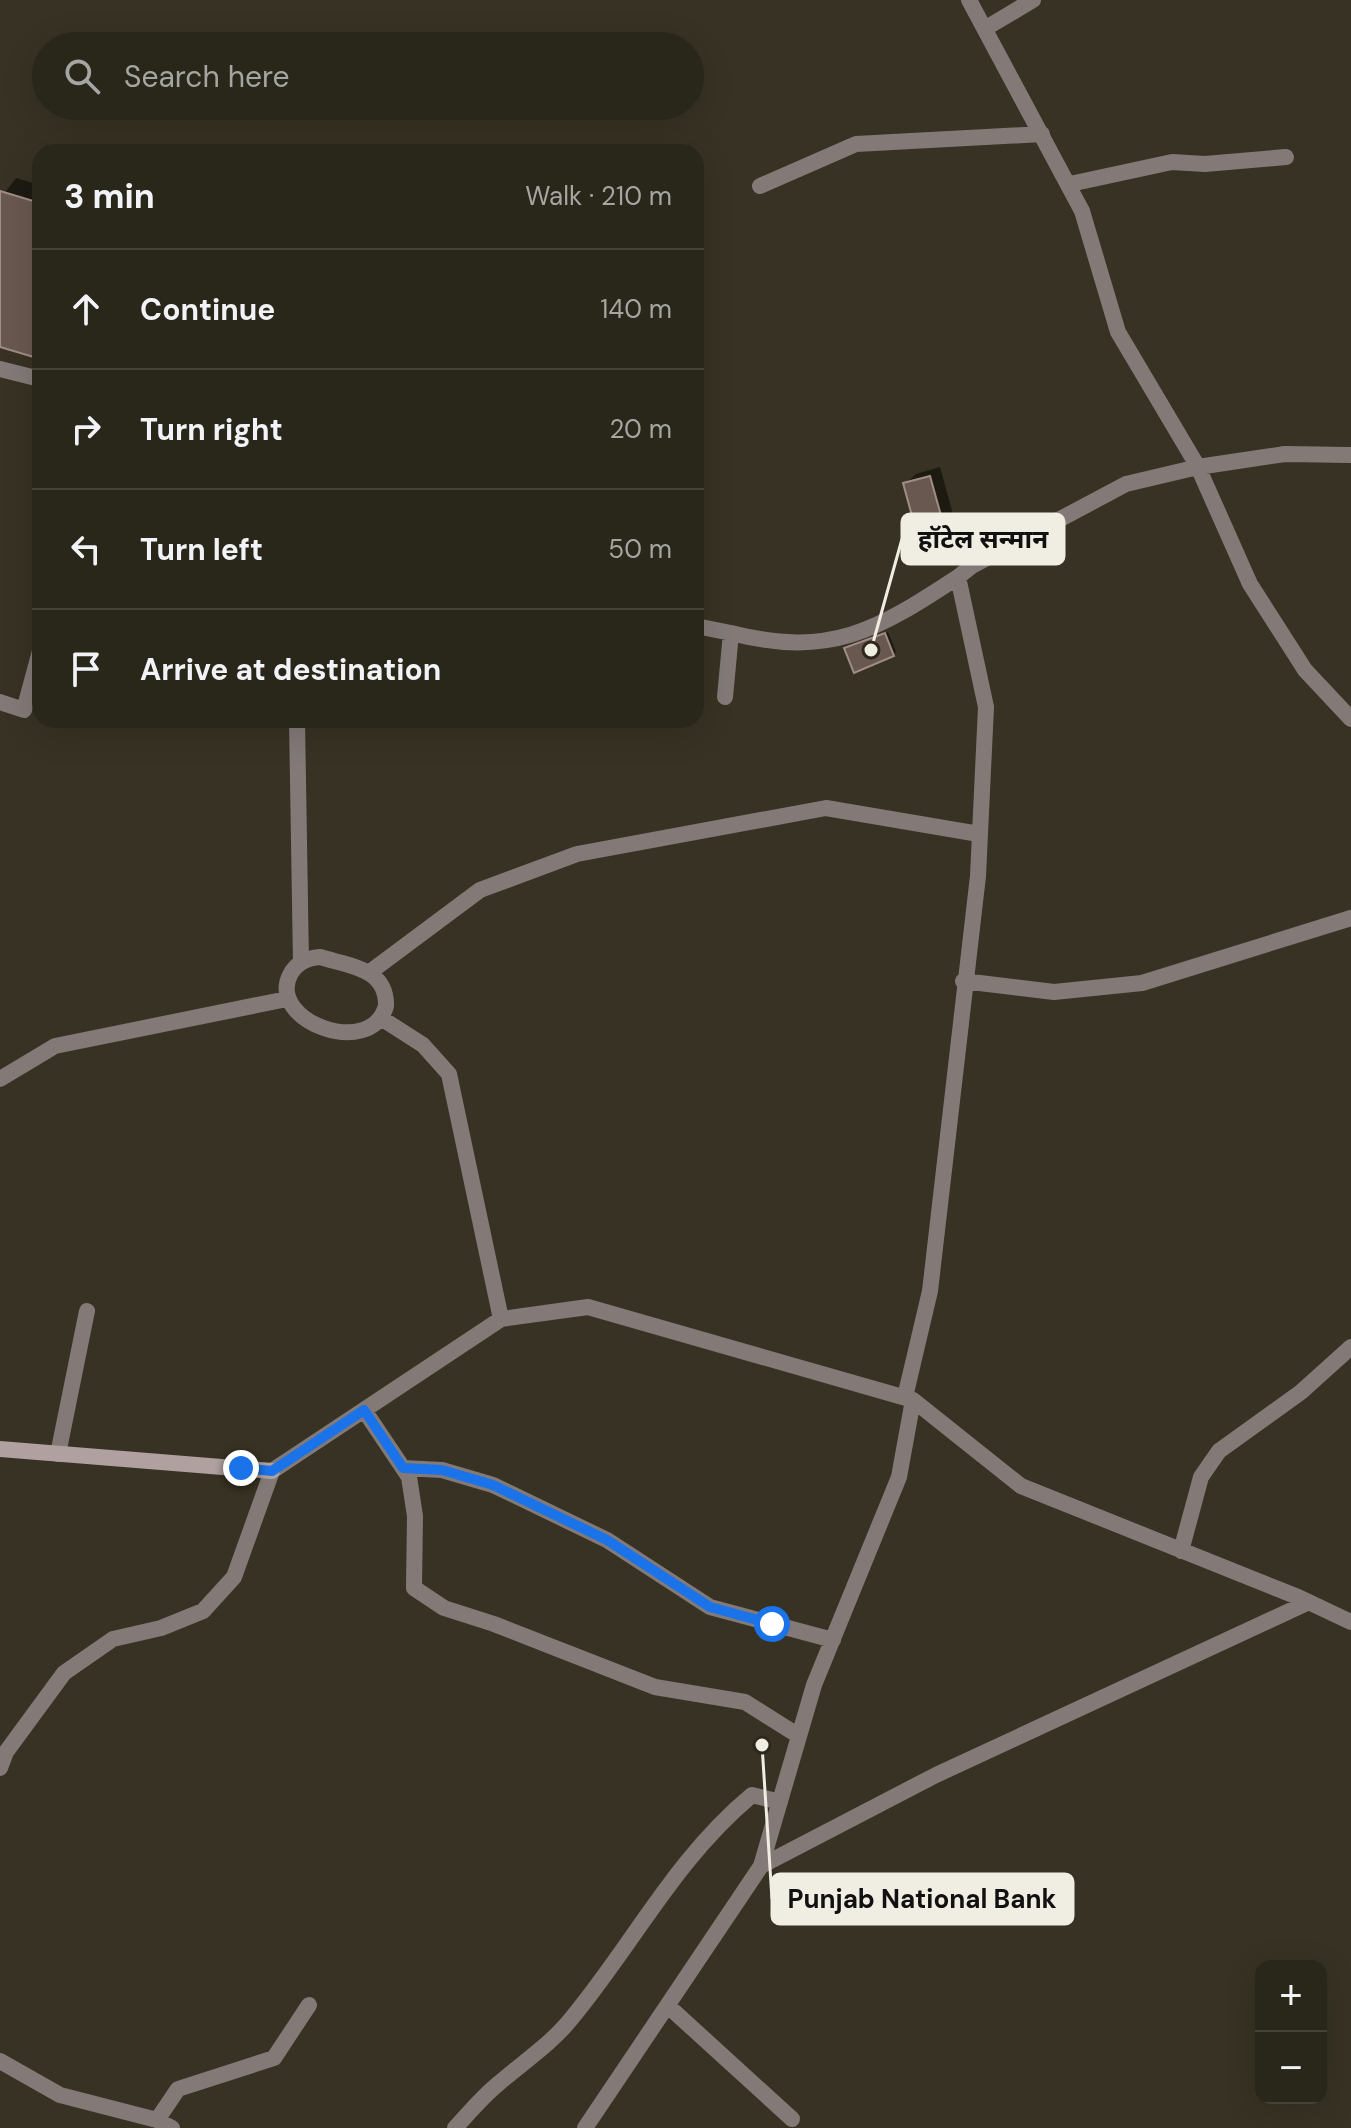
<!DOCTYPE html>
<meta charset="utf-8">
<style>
:root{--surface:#29261a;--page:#353227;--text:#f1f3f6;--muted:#a5a5a2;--line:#454339}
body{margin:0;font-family:"DM Sans","Noto Sans Devanagari",sans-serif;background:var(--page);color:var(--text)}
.controls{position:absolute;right:24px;bottom:24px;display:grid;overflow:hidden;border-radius:16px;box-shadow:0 8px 32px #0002}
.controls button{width:72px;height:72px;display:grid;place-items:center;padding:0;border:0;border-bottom:2px solid var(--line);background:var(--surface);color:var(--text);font:40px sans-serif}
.stop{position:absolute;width:24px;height:24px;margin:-18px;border:6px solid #1a73e8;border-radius:50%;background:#fff}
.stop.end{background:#1a73e8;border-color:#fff;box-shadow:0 2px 8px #0008}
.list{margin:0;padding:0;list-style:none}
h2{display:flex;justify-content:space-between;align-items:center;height:104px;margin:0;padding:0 32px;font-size:34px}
h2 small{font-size:26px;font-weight:400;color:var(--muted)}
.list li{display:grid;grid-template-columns:52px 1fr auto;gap:24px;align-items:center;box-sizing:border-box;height:120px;padding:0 32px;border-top:2px solid var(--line)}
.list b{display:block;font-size:30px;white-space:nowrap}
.list em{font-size:26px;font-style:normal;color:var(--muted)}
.icon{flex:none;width:44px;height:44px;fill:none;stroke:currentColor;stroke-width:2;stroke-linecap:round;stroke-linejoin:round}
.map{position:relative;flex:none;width:1351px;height:2128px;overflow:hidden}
.search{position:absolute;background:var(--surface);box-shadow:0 8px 32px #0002;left:32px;top:32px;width:672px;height:88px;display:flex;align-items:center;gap:20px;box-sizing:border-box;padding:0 28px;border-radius:44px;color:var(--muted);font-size:30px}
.panel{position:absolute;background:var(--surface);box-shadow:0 8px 32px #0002;left:32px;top:144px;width:672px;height:584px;border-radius:24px}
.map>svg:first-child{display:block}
.shadow{fill:#0007}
.building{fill:#695850;stroke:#a08e85;stroke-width:2}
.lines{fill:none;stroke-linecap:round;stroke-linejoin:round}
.street{stroke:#837a78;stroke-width:16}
.secondary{stroke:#b0a1a0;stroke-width:16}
.route{stroke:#1a73e8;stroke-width:10}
.leader{fill:none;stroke:#f0ede3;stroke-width:3}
.callout-dot{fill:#f0ede3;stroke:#2d281a;stroke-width:3}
.callout{fill:#f0ede3;stroke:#f0ede3;stroke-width:3}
.callout-label{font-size:26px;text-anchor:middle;font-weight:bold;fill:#111}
</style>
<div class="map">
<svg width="1351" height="2128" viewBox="0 0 1351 2128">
<rect width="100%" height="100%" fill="#373223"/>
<path class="shadow" d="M16 178 40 185V357L0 345V199Z
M940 467 961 543 951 553 905 484 916 474Z
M888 632 896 652 893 655 846 648Z"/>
<path class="building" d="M0 191 40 203V359L0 347Z
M930 476 952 555 925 563 903 483Z
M885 633 894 656 854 673 844 648Z"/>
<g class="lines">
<path class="street" d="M969 0 1082 211 1118 332 1198 467 1285 454 1351 455
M986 28 1033 0
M1070 184 1172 162 1205 164 1286 157
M760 186 856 144 1042 134
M0 369 40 379
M696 626 731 633 725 697
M731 633C830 658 876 631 958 577
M0 702 24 710 40 651
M297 720 301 963
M320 957C349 966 387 968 386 1006 371 1060 267 1021 290 975 296 963 307 958 320 957Z
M370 972 480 890 577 854 826 808 979 834
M963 981 1054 992 1142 983 1351 918
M381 1018 423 1045 449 1074 501 1319
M0 1079 55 1046 287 999
M905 1397 930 1291 978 876 986 707 958 577 972 566 1126 484 1198 467 1250 584 1305 670 1351 719
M913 1400 899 1477 814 1685 761 1866 936 1775 1309 1602
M364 1410 409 1477 415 1516 414 1588 444 1608 494 1624 655 1687 745 1702 799 1736
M58 1454 87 1311
M403 1468 442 1470 493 1485 607 1540 710 1607 833 1640
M1181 1551 1201 1477 1219 1451 1301 1392 1351 1347
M0 1768 6 1752 64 1673 113 1639 161 1628 203 1611 234 1577 272 1471 501 1319 588 1307 913 1400 1021 1486 1298 1597 1351 1622
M668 2006 792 2119
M0 2061 60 2095 157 2120 178 2089 274 2058 309 2005
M157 2120 172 2128
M455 2128C469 2113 482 2097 498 2084 522 2063 551 2044 571 2019 634 1943 675 1859 752 1795L780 1802
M585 2128 761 1866"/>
<path class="secondary" d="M0 1449 272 1471"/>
</g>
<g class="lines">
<path class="route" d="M241 1468 272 1471 364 1410 403 1468 442 1470 493 1485 607 1540 710 1607 772 1624"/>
</g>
<path class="leader" d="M871 650L902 539M762 1745L772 1899"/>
<g class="callout-dot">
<circle cx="871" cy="650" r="8"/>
<circle cx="762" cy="1745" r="8"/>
</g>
<g class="callout">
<rect x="902" y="514" width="162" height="50" rx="8"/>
<rect x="772" y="1874" width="301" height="50" rx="8"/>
</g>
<g class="callout-label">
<text x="983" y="548">हॉटेल सन्मान</text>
<text x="922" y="1908">Punjab National Bank</text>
</g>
</svg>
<div class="controls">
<button>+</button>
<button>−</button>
</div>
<div class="stop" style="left:772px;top:1624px"></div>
<div class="stop end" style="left:241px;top:1468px"></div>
<div class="search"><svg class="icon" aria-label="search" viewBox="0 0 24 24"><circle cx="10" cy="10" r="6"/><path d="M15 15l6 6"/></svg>Search here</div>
<section class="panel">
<h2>3 min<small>Walk · 210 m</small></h2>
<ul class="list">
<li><svg class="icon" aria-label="ahead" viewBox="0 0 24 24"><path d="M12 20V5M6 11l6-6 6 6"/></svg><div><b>Continue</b></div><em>140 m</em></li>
<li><svg class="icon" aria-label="right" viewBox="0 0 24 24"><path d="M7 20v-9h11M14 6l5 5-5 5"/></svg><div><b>Turn right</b></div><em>20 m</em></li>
<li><svg class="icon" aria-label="left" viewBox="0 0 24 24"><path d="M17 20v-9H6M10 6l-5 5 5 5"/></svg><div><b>Turn left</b></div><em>50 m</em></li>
<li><svg class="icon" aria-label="arrive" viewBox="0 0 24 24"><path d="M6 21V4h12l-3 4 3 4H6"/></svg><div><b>Arrive at destination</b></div></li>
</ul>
</section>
</div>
